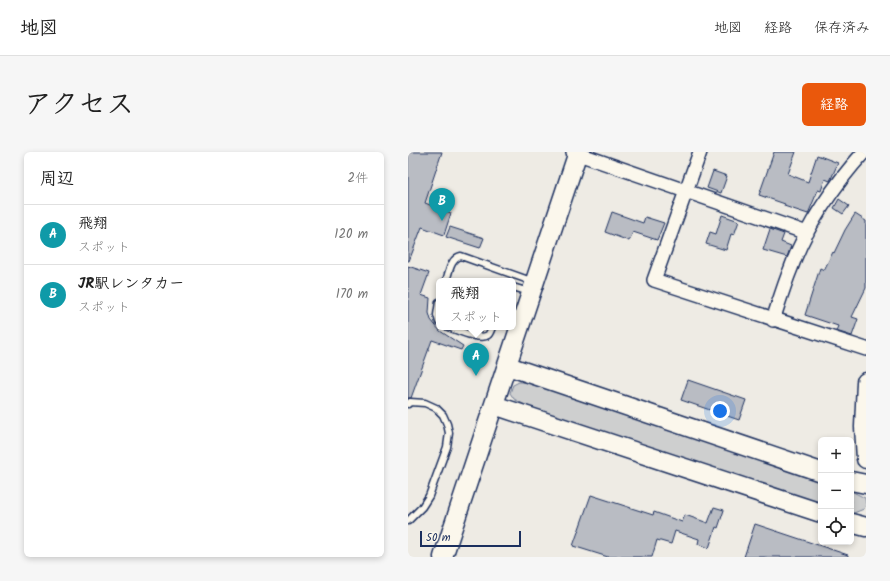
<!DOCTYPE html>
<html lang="ja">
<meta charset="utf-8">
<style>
:root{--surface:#fff;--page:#f6f6f6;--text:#222;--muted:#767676;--line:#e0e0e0;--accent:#ea580c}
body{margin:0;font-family:Kalam,"Klee One",sans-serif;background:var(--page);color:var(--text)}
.controls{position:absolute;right:12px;bottom:12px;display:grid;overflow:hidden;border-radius:6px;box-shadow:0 2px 6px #0003}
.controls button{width:36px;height:36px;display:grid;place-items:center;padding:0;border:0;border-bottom:1px solid var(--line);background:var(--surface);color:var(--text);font:20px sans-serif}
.scale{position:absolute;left:12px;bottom:10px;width:101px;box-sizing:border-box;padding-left:4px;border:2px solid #1b2f5e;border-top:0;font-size:11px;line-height:14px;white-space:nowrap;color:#1b2f5e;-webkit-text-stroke:3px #fbf7ec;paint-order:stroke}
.you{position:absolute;left:312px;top:259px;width:14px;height:14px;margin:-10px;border:3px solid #fff;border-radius:50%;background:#1a73e8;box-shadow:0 0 0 6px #1a73e833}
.badge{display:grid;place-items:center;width:26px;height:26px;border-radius:50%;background:var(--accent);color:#fff;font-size:13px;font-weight:700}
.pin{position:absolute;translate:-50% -33px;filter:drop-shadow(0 1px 2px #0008)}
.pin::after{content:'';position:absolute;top:21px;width:14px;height:12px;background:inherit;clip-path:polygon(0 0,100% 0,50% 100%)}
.popup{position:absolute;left:28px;top:126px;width:80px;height:52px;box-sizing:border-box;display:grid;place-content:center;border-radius:6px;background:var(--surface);filter:drop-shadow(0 1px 3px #0005);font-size:13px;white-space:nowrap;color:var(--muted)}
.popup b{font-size:15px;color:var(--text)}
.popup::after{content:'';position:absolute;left:50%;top:100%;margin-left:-8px;border:8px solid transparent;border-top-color:var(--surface)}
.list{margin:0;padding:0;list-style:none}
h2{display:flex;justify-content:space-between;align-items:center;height:52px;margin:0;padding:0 16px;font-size:17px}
h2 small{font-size:13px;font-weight:400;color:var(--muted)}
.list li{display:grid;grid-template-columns:26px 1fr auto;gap:12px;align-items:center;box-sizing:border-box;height:60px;padding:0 16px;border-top:1px solid var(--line)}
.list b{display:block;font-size:15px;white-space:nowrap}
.list p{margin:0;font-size:13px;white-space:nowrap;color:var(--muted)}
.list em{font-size:13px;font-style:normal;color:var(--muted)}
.icon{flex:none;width:22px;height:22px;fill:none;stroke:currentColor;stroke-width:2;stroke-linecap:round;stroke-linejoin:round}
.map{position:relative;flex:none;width:458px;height:405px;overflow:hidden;border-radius:6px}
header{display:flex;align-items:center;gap:24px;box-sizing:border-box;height:56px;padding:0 20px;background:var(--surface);border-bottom:1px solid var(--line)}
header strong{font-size:19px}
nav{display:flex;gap:22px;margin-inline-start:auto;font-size:14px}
.intro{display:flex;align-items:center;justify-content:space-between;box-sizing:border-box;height:96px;padding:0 24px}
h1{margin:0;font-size:28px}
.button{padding:10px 18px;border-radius:6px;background:var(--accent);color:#fff;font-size:14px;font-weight:700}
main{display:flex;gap:24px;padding:0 24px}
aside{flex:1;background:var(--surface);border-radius:6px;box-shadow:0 2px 6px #0003}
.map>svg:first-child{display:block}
.green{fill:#cecfcf;stroke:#747f96}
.building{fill:#b9bcc3;stroke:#1b2f5e}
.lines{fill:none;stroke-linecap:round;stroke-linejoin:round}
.lane-casing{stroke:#1b2f5e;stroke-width:9}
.street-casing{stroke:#1b2f5e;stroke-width:16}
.secondary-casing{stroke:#1b2f5e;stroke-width:21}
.lane{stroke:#fbf7ec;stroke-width:6}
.street{stroke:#fbf7ec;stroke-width:13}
.secondary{stroke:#fbf7ec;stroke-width:18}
</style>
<header>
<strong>地図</strong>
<nav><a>地図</a><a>経路</a><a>保存済み</a></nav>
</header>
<div class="intro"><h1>アクセス</h1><a class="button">経路</a></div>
<main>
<aside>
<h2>周辺<small>2件</small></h2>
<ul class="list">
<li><span class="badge" style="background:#0f9aa8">A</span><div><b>飛翔</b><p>スポット</p></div><em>120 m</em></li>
<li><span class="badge" style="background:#0f9aa8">B</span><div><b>JR駅レンタカー</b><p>スポット</p></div><em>170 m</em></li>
</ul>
</aside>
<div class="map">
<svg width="458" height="405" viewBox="0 0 458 405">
<rect width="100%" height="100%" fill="#eeebe4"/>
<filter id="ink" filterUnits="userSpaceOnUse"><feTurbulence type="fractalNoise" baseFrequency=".025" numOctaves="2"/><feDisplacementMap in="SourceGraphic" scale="8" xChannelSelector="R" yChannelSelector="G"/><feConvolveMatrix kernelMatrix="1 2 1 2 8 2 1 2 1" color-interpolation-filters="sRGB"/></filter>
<g filter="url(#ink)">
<path class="green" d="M111 230H121L413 329V355L121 255 106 247 102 241 105 233Z
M443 339 457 346 458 352 456 357 443 362Z"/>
<path class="building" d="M0 0H34L17 51 43 61 36 83 14 75 1 109H0Z
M366 0H388L380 22 400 30 409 3 430 11 422 29 417 27 413 39 410 38 400 62 376 54 377 52 351 43Z
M305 19 319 24 313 41 299 36Z
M431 47 441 54 435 62 426 56Z
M204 60 235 71 237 65 256 71 249 88 225 80 221 89 197 80Z
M447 62 458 69V136L444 165 450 167 444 184 428 179 430 174 397 163 412 116 416 118 425 100 426 101 437 78Z
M314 63 331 69 326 83 323 82 318 98 298 92 302 80 308 82Z
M42 75 76 86 72 96 38 85Z
M362 77 376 82 373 90 383 94 379 105 355 98Z
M0 114 21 121 13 143 22 146 21 161 23 168 32 179 55 194 53 198 24 188 3 246H0Z
M280 228 338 248 331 268 273 248Z
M183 343 245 363 246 360 274 370 277 363 300 371 306 355 316 358 310 376 308 375 301 396 290 392 291 387 267 379 263 392 249 388 244 405H200L165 394Z
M347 372 440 403V405H336Z"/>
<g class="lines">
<defs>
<path id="lane" d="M38 129C41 120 43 106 53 104L126 130
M105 135 121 140
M31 150 29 163 31 170
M40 175C49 178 72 189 80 183 82 181 83 178 84 175
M0 252 2 250 17 251 28 256 35 263 39 272 41 281 39 295 21 344 14 355 0 369"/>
<path id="street" d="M165 0 399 81
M292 0 246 128 458 197
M365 168C371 150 376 133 383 116 398 74 427 32 456 0"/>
<path id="secondary" d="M100 214 413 320
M458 230 456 275 458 307
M86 253 413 361
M443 329 458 332
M443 371 458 375
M35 405 170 0"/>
</defs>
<use href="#lane" class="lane-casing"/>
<use href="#street" class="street-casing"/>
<use href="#secondary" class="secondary-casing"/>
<use href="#lane" class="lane"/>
<use href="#street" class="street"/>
<use href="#secondary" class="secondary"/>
</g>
</g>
</svg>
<div class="controls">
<button>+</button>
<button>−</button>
<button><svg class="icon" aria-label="locate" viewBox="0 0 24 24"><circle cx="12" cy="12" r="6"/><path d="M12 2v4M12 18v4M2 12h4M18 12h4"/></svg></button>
</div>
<div class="scale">50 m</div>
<div class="you"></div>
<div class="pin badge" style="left:68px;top:224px;background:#0f9aa8">A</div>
<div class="popup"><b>飛翔</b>スポット</div>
<div class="pin badge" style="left:34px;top:69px;background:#0f9aa8">B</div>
</div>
</main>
